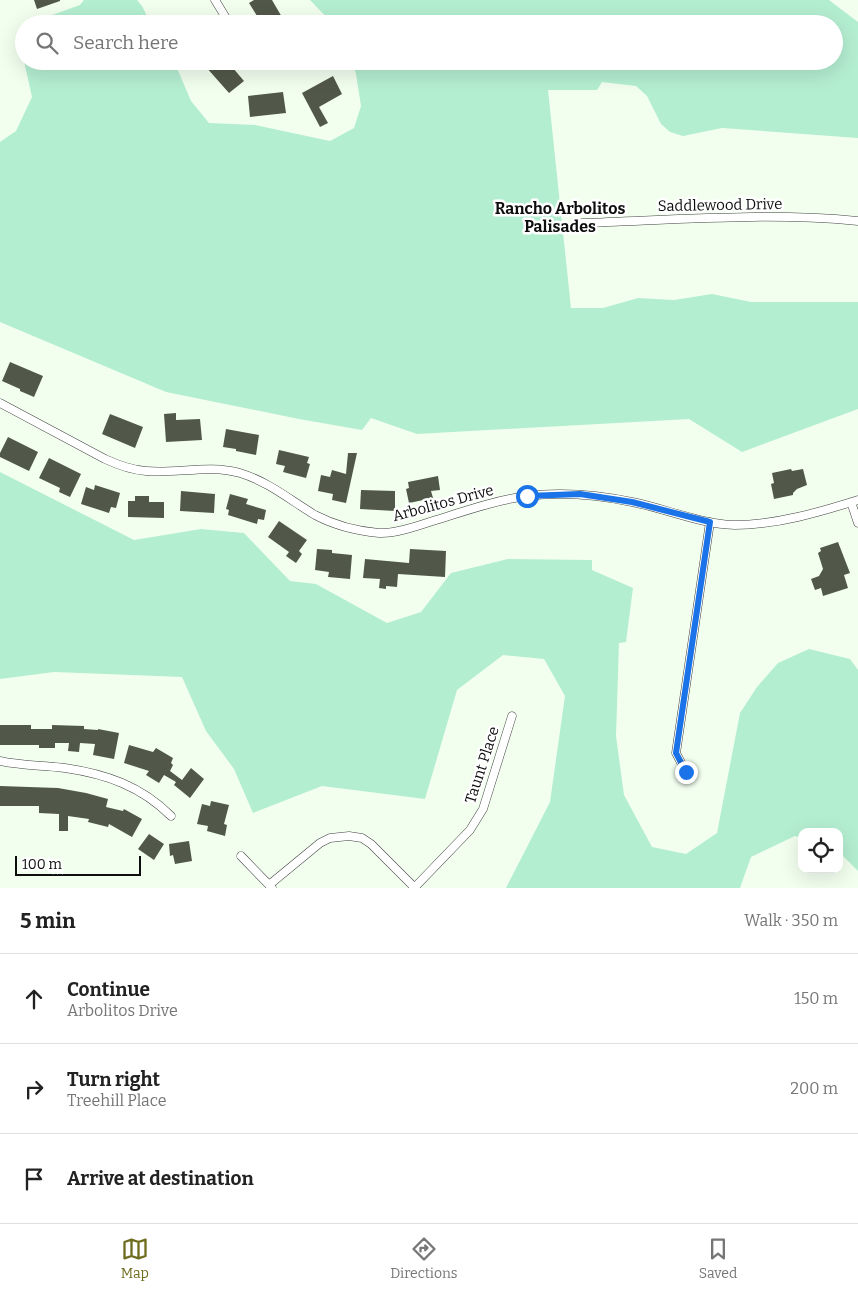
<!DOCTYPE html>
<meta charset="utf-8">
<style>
:root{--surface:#fff;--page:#f6f6f6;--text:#222;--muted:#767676;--line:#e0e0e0;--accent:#6f6c1e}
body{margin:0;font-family:Bitter,serif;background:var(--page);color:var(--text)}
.controls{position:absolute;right:15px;bottom:15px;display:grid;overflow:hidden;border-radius:10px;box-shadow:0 5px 20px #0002}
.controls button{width:45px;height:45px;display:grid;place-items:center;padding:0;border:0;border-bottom:1px solid var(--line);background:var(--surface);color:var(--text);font:25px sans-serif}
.scale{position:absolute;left:15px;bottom:12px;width:126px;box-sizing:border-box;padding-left:5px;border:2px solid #0e0e0e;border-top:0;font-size:14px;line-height:18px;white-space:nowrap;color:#0e0e0e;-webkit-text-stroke:4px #fff;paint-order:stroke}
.stop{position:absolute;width:15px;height:15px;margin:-11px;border:4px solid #1a73e8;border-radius:50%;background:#fff}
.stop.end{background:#1a73e8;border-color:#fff;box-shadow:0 1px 5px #0008}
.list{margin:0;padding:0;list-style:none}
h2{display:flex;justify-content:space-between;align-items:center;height:65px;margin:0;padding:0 20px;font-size:21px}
h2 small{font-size:16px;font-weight:400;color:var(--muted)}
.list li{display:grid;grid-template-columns:32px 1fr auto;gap:15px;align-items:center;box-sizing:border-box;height:90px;padding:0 20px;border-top:1px solid var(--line)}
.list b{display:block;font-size:19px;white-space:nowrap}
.list p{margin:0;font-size:16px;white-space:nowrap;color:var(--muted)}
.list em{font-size:16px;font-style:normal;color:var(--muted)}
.icon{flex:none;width:28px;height:28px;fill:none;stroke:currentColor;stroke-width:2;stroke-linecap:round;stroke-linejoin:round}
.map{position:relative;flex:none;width:858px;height:888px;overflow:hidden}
.search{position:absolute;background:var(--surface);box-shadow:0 5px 20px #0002;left:15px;right:15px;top:15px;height:55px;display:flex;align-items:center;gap:12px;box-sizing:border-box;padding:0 18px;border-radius:28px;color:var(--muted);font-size:19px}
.sheet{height:335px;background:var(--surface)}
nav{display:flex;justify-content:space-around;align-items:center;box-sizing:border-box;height:70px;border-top:1px solid var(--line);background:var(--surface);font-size:14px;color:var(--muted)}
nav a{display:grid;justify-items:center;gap:2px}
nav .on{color:var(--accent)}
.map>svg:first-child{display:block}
.green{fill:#b4eed1}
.building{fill:#525849}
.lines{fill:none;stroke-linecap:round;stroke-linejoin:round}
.street-casing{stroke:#414141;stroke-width:9}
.street{stroke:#fff;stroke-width:8}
.route{stroke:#1a73e8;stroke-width:6}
.labels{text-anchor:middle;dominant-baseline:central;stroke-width:5;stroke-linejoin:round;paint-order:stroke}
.street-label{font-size:15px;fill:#0e0e0e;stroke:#fff}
.neighbourhood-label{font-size:16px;font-weight:bold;fill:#0e0e0e;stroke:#fff}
</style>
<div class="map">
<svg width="858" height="888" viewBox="0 0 858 888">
<rect width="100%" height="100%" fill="#f2ffef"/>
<path class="green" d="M84 0H137L142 6 151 24H27L80 5Z
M310 0H829L858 22V138L722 128 683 136 670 132 661 124 647 96 636 86 602 82 597 90H548L571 308H603L638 298 674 300 712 294 751 302H858V409L742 452 689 419 417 434 371 418 362 430 299 419 166 392 0 322V142L16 131 32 97 24 61H174L191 101 209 123 255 125 330 141 354 128 361 106 356 74 352 61H834V24H333Z
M0 472 134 540 201 529 244 533 290 581 316 584 387 623 421 612 451 573 508 559 592 560V570L633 588 626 642 619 643 616 736 624 795 652 847 686 854 717 833 740 713 757 687 778 663 809 649 850 659 858 670V871L839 852V832H802V838L795 836 751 857 740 888H506L550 802 565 696 544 659 503 655 457 690 425 799 322 786 253 813 234 769 206 731 182 677 54 672 0 679Z"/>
<path class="building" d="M34 0H60V1L37 9Z
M254 0H272L286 24H262L249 3Z
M213 61H227L244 81 229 93 206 67Z
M333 76 342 94 319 107 328 123 320 127 302 93Z
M283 92 286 113 250 117 248 96Z
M10 362 43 376 34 397 20 391V389L2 381Z
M176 413V420L200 419 202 440 166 442 164 414Z
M110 414 143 427 135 448 102 434Z
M226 429 259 435 256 455 236 451V449L223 447Z
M8 437 38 452 29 471 0 457V453Z
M279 450 309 457 307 463 310 464 306 478 283 472 285 466 276 464Z
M348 453H357L346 503 332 500 333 494 318 491 321 475 330 477 332 470 346 474Z
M49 458 81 474 70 497 59 492 60 488 39 478Z
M791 469 792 471 803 469 807 485 797 489 793 493V495L774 499 771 484 774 483 772 473Z
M438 476 440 490 431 491 433 498 409 503 406 489 409 488 408 482Z
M95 485 120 493 116 508 111 507 109 513 81 504 86 487 94 490Z
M361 490 395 491V511L360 509Z
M181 491 215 494 214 513 180 511Z
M230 494 248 499 246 504 266 510 264 520 258 519 257 524 228 515 229 510 226 509Z
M135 496H149V502H164V518L128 517V501H135Z
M279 521 307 540 299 551 302 554 296 563 286 556 289 552 268 537Z
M838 542 850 573 844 575 848 588 823 596 821 588 815 590 811 579 819 576 823 569 818 553 821 551 820 548Z
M317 549 332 550V553L352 555 350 579 328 577 329 572 315 570Z
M410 549 446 551 445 577 398 574 397 587 386 586V589L379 588 380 579 363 578 365 559 409 563Z
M0 725H31V729H52V725L84 726V729L98 730V729L119 733 114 759 93 755 95 744 80 743 79 752 68 751 69 743H55V748H39V745H0Z
M129 745 153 752 156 748 173 758 171 763 173 765 170 771 182 780 191 768 204 779 190 798 174 785 176 782 164 775 159 783 146 775 149 771 124 763Z
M0 786 58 788 86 793 108 799 106 807 123 811 124 809 142 819 132 837 109 824 108 827 88 822 89 819 68 816V831H59V814L39 813V806H0Z
M211 801 229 805 224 824 227 825 225 836 207 831 208 826 197 824 202 804 210 806Z
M149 834 164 844 154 860 138 849Z
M189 841 192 861 175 864 173 855 170 856 169 844Z"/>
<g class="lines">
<defs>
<path id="street" d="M215 0 226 18 231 24
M582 223C674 220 766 212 858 221
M0 403 105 459C118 465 132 470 146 471 177 474 209 464 240 473 269 482 290 500 315 515 334 525 357 531 379 533 396 534 420 525 436 520 465 511 496 500 527 496 560 492 599 495 632 502 667 509 700 524 735 525 776 525 820 512 858 500
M851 502 858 523
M0 761C21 766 43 765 65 768 106 774 141 786 171 816
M686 772 676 753 710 522
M241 856 272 888
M269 885 320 843 330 838 349 836 362 838 371 844 415 888
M415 887 470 830 483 809 512 716"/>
</defs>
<use href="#street" class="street-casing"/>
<use href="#street" class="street"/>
</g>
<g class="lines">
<path class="route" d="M527 496 580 494 632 502 710 522 676 753 686 772"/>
</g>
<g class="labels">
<g class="street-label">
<text transform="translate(720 205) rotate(-1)">Saddlewood Drive</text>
<text transform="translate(443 503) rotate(-15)">Arbolitos Drive</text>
<text transform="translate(482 765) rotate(-72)">Taunt Place</text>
</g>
<g class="neighbourhood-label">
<text x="560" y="208">Rancho Arbolitos<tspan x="560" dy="18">Palisades</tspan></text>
</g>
</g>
</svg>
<div class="controls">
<button><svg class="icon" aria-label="locate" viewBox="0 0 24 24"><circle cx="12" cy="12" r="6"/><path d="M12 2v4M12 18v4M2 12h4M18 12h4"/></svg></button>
</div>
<div class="scale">100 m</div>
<div class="stop" style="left:527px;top:496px"></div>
<div class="stop end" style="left:686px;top:772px"></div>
<div class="search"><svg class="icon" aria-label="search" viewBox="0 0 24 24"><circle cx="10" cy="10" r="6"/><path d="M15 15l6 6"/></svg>Search here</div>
</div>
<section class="sheet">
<h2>5 min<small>Walk · 350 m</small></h2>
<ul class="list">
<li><svg class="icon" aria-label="ahead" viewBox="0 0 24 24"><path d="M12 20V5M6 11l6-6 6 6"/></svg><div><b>Continue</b><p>Arbolitos Drive</p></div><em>150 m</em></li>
<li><svg class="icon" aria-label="right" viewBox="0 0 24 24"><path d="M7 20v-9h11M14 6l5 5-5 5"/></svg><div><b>Turn right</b><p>Treehill Place</p></div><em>200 m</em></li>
<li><svg class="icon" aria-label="arrive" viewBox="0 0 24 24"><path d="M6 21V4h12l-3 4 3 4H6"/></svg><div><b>Arrive at destination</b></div></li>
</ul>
</section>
<nav>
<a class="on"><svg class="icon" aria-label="map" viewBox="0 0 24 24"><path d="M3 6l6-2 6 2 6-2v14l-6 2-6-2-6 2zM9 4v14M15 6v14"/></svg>Map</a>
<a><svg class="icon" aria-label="directions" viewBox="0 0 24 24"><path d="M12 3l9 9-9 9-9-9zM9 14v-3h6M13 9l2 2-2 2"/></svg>Directions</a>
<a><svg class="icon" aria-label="saved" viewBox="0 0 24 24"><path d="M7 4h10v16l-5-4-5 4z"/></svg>Saved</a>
</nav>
